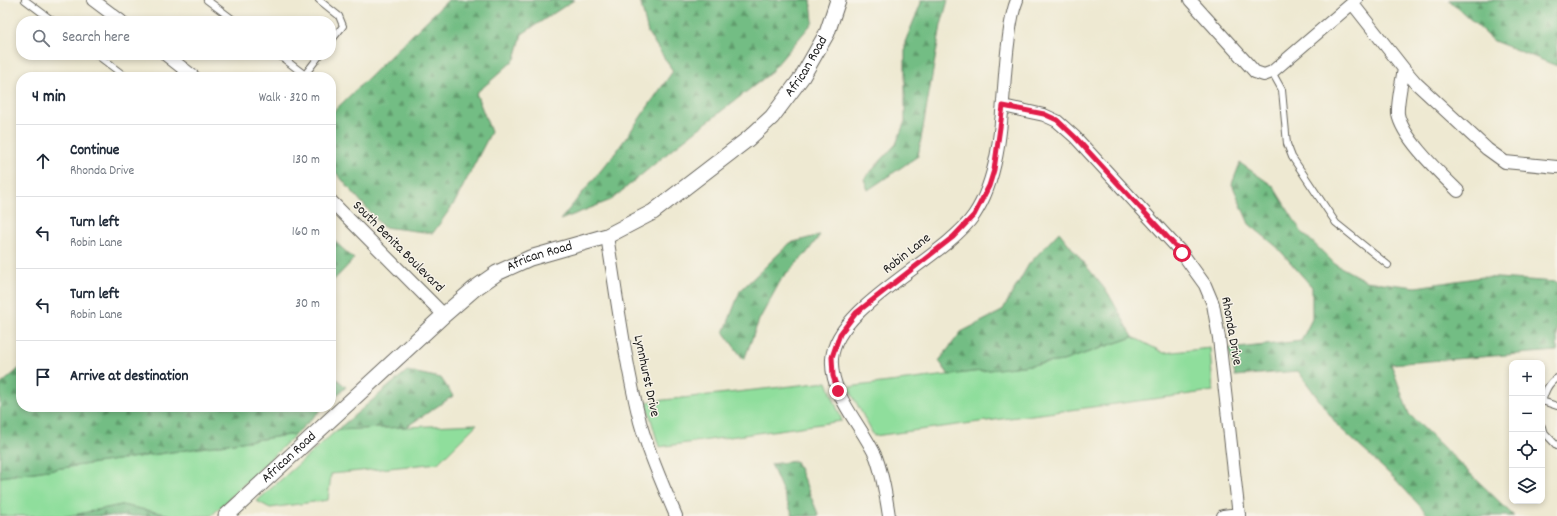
<!DOCTYPE html>
<meta charset="utf-8">
<style>
:root{--surface:#fff;--page:#f2f2f3;--text:#1f2937;--muted:#747a83;--line:#e0e1e3}
body{margin:0;font-family:Dekko,sans-serif;background:var(--page);color:var(--text)}
.controls{position:absolute;right:12px;bottom:12px;display:grid;overflow:hidden;border-radius:8px;box-shadow:0 2px 6px #0003}
.controls button{width:36px;height:36px;display:grid;place-items:center;padding:0;border:0;border-bottom:1px solid var(--line);background:var(--surface);color:var(--text);font:20px sans-serif}
.stop{position:absolute;width:12px;height:12px;margin:-9px;border:3px solid #e11d48;border-radius:50%;background:#fff}
.stop.end{background:#e11d48;border-color:#fff;box-shadow:0 1px 4px #0008}
.list{margin:0;padding:0;list-style:none}
h2{display:flex;justify-content:space-between;align-items:center;height:52px;margin:0;padding:0 16px;font-size:17px}
h2 small{font-size:13px;font-weight:400;color:var(--muted)}
.list li{display:grid;grid-template-columns:26px 1fr auto;gap:12px;align-items:center;box-sizing:border-box;height:72px;padding:0 16px;border-top:1px solid var(--line)}
.list b{display:block;font-size:15px;white-space:nowrap}
.list p{margin:0;font-size:13px;white-space:nowrap;color:var(--muted)}
.list em{font-size:13px;font-style:normal;color:var(--muted)}
.icon{flex:none;width:22px;height:22px;fill:none;stroke:currentColor;stroke-width:2;stroke-linecap:round;stroke-linejoin:round}
.map{position:relative;flex:none;width:1557px;height:516px;overflow:hidden}
.search{position:absolute;background:var(--surface);box-shadow:0 2px 6px #0003;left:16px;top:16px;width:320px;height:44px;display:flex;align-items:center;gap:10px;box-sizing:border-box;padding:0 14px;border-radius:16px;color:var(--muted);font-size:15px}
.panel{position:absolute;background:var(--surface);box-shadow:0 2px 6px #0003;left:16px;top:72px;width:320px;height:340px;border-radius:16px}
.map>svg:first-child{display:block}
.grass{fill:#8fde9c;stroke:#567d5c}
.forest{fill:url(#forest-firs);stroke:#486c50}
.lines{fill:none;stroke-linecap:round;stroke-linejoin:round}
.service-casing{stroke:#66645c;stroke-width:8}
.minor-casing{stroke:#66645c;stroke-width:14}
.tertiary-casing{stroke:#66645c;stroke-width:17}
.service{stroke:#fff;stroke-width:6}
.minor{stroke:#fff;stroke-width:12}
.tertiary{stroke:#fff;stroke-width:15}
.route{stroke:#e11d48;stroke-width:5}
.labels{text-anchor:middle;dominant-baseline:central;stroke-width:3;stroke-linejoin:round;paint-order:stroke}
.street-label{font-size:14px;fill:#1c1c1c;stroke:#f7f3e8}
</style>
<div class="map">
<svg width="1557" height="516" viewBox="0 0 1557 516">
<defs>
<pattern id="forest-firs" width="22" height="20" patternUnits="userSpaceOnUse"><rect width="22" height="20" fill="#73bd84"/><path d="M5 1l3.5 6h-7zM16 11l3.5 6h-7z" fill="#5e996b"/></pattern>
</defs>
<rect width="100%" height="100%" fill="#f7f3e8"/>
<filter id="ink" filterUnits="userSpaceOnUse"><feTurbulence type="fractalNoise" baseFrequency=".025" numOctaves="2"/><feDisplacementMap in="SourceGraphic" scale="8" xChannelSelector="R" yChannelSelector="G"/><feConvolveMatrix kernelMatrix="1 2 1 2 8 2 1 2 1" color-interpolation-filters="sRGB"/></filter>
<filter id="wash" filterUnits="userSpaceOnUse"><feTurbulence type="fractalNoise" baseFrequency=".012" numOctaves="4" result="noise"/><feDisplacementMap in="SourceGraphic" scale="16" xChannelSelector="R" yChannelSelector="G"/><feGaussianBlur stdDeviation="0.9" result="paint"/><feColorMatrix in="noise" values="0 0 0 0 0 0 0 0 0 0 0 0 0 0 0 0 0 1.4 0 .05"/><feComposite in="paint" operator="in"/></filter>
<g filter="url(#wash)">
<rect width="100%" height="100%" fill="#eee9d2"/>
<path class="grass" d="M1133 337 1164 353 1210 348 1213 391 874 436 848 387 1063 361Z
M827 382 842 421 659 447 646 402Z
M477 424 438 463 331 474 328 500 270 508 257 501 337 430Z
M296 434 211 516H175L121 505 69 516H0V477Z"/>
<path class="forest" d="M448 0H574L522 34 515 59 493 79 476 93 491 132 455 202 433 233 383 227 331 167V114Z
M640 0H811L813 22 768 75 675 147 611 200 560 220 616 152 673 71 648 33Z
M921 0H948L941 25 918 156 868 190 864 179 896 144 905 121V42L921 3Z
M1449 0H1557V66L1494 41Z
M1240 163 1273 186 1301 231 1335 264 1366 281 1416 287 1482 277 1557 282V351L1391 364 1409 414 1514 516H1429L1396 480 1338 426 1298 371 1235 376 1229 349 1301 341 1312 319V287L1277 247 1249 224 1232 184Z
M1059 232 1108 293 1133 337 1063 361 949 375 939 361 961 332 1002 311 1029 264Z
M820 235 806 254 782 278 759 320 744 360 724 333 740 291 790 243Z
M331 238 354 259 331 283Z
M21 367V407H324L296 434 0 477V385Z
M407 371 441 378 453 396 406 427 337 430Z
M331 374 346 387 331 400Z
M796 461 819 516H793L771 464Z
M121 505H122L175 516H69Z"/>
</g>
<g filter="url(#ink)">
<g class="lines">
<defs>
<path id="service" d="M25 0 53 21
M207 0 235 21
M319 0 339 16 343 26 331 41
M97 55 126 77
M279 55 305 75
M1272 72 1282 90 1287 144 1292 157 1336 223 1388 265
M303 77 320 55
M1542 401 1557 406
M1542 402C1545 392 1548 383 1557 378
M1542 427 1543 431 1557 446"/>
<path id="minor" d="M93 0 121 21
M1190 0 1255 72 1264 75 1272 72 1356 0
M1352 3 1404 69C1402 80 1397 104 1398 114 1402 138 1441 174 1458 191
M166 55 194 77
M1404 69 1417 84 1487 149 1505 162 1557 167
M1003 106 1044 115 1057 121 1075 137 1182 253 1205 285 1213 304 1219 338 1239 516
M331 201 444 315
M607 236C617 298 625 361 640 422 649 455 663 485 676 516
M889 516C886 496 883 476 876 457 862 425 830 396 832 359 835 306 944 259 974 215 1005 169 1001 98 1008 44 1010 29 1011 14 1017 0
M1223 516 1239 514"/>
<g id="tertiary">
<path id="s1" d="M226 516 444 315 474 289 497 273 530 258 607 236 653 212 748 139 772 117 802 77 827 33 838 0"/>
</g>
</defs>
<use href="#service" class="service-casing"/>
<use href="#minor" class="minor-casing"/>
<use href="#tertiary" class="tertiary-casing"/>
<use href="#service" class="service"/>
<use href="#minor" class="minor"/>
<use href="#tertiary" class="tertiary"/>
</g>
</g>
<g class="lines" filter="url(#ink)">
<path class="route" d="M838 391 833 376 832 357 840 334 856 313 953 237 974 215 989 186 994 170 1003 106 1044 114 1057 120 1075 137 1182 253"/>
</g>
<g class="labels">
<g class="street-label">
<text stroke="none"><textPath href="#s1" startOffset="746">African Road</textPath></text>
<text transform="translate(398 247) rotate(45)">South Benita Boulevard</text>
<text transform="translate(907 254) rotate(-38)">Robin Lane</text>
<text stroke="none"><textPath href="#s1" startOffset="410">African Road</textPath></text>
<text transform="translate(1231 331) rotate(80)">Rhonda Drive</text>
<text transform="translate(646 376) rotate(78)">Lynnhurst Drive</text>
<text stroke="none"><textPath href="#s1" startOffset="86">African Road</textPath></text>
</g>
</g>
</svg>
<div class="controls">
<button>+</button>
<button>−</button>
<button><svg class="icon" aria-label="locate" viewBox="0 0 24 24"><circle cx="12" cy="12" r="6"/><path d="M12 2v4M12 18v4M2 12h4M18 12h4"/></svg></button>
<button><svg class="icon" aria-label="layers" viewBox="0 0 24 24"><path d="M12 4l9 5-9 5-9-5zM3 14l9 5 9-5"/></svg></button>
</div>
<div class="stop" style="left:1182px;top:253px"></div>
<div class="stop end" style="left:838px;top:391px"></div>
<div class="search"><svg class="icon" aria-label="search" viewBox="0 0 24 24"><circle cx="10" cy="10" r="6"/><path d="M15 15l6 6"/></svg>Search here</div>
<section class="panel">
<h2>4 min<small>Walk · 320 m</small></h2>
<ul class="list">
<li><svg class="icon" aria-label="ahead" viewBox="0 0 24 24"><path d="M12 20V5M6 11l6-6 6 6"/></svg><div><b>Continue</b><p>Rhonda Drive</p></div><em>130 m</em></li>
<li><svg class="icon" aria-label="left" viewBox="0 0 24 24"><path d="M17 20v-9H6M10 6l-5 5 5 5"/></svg><div><b>Turn left</b><p>Robin Lane</p></div><em>160 m</em></li>
<li><svg class="icon" aria-label="left" viewBox="0 0 24 24"><path d="M17 20v-9H6M10 6l-5 5 5 5"/></svg><div><b>Turn left</b><p>Robin Lane</p></div><em>30 m</em></li>
<li><svg class="icon" aria-label="arrive" viewBox="0 0 24 24"><path d="M6 21V4h12l-3 4 3 4H6"/></svg><div><b>Arrive at destination</b></div></li>
</ul>
</section>
</div>
